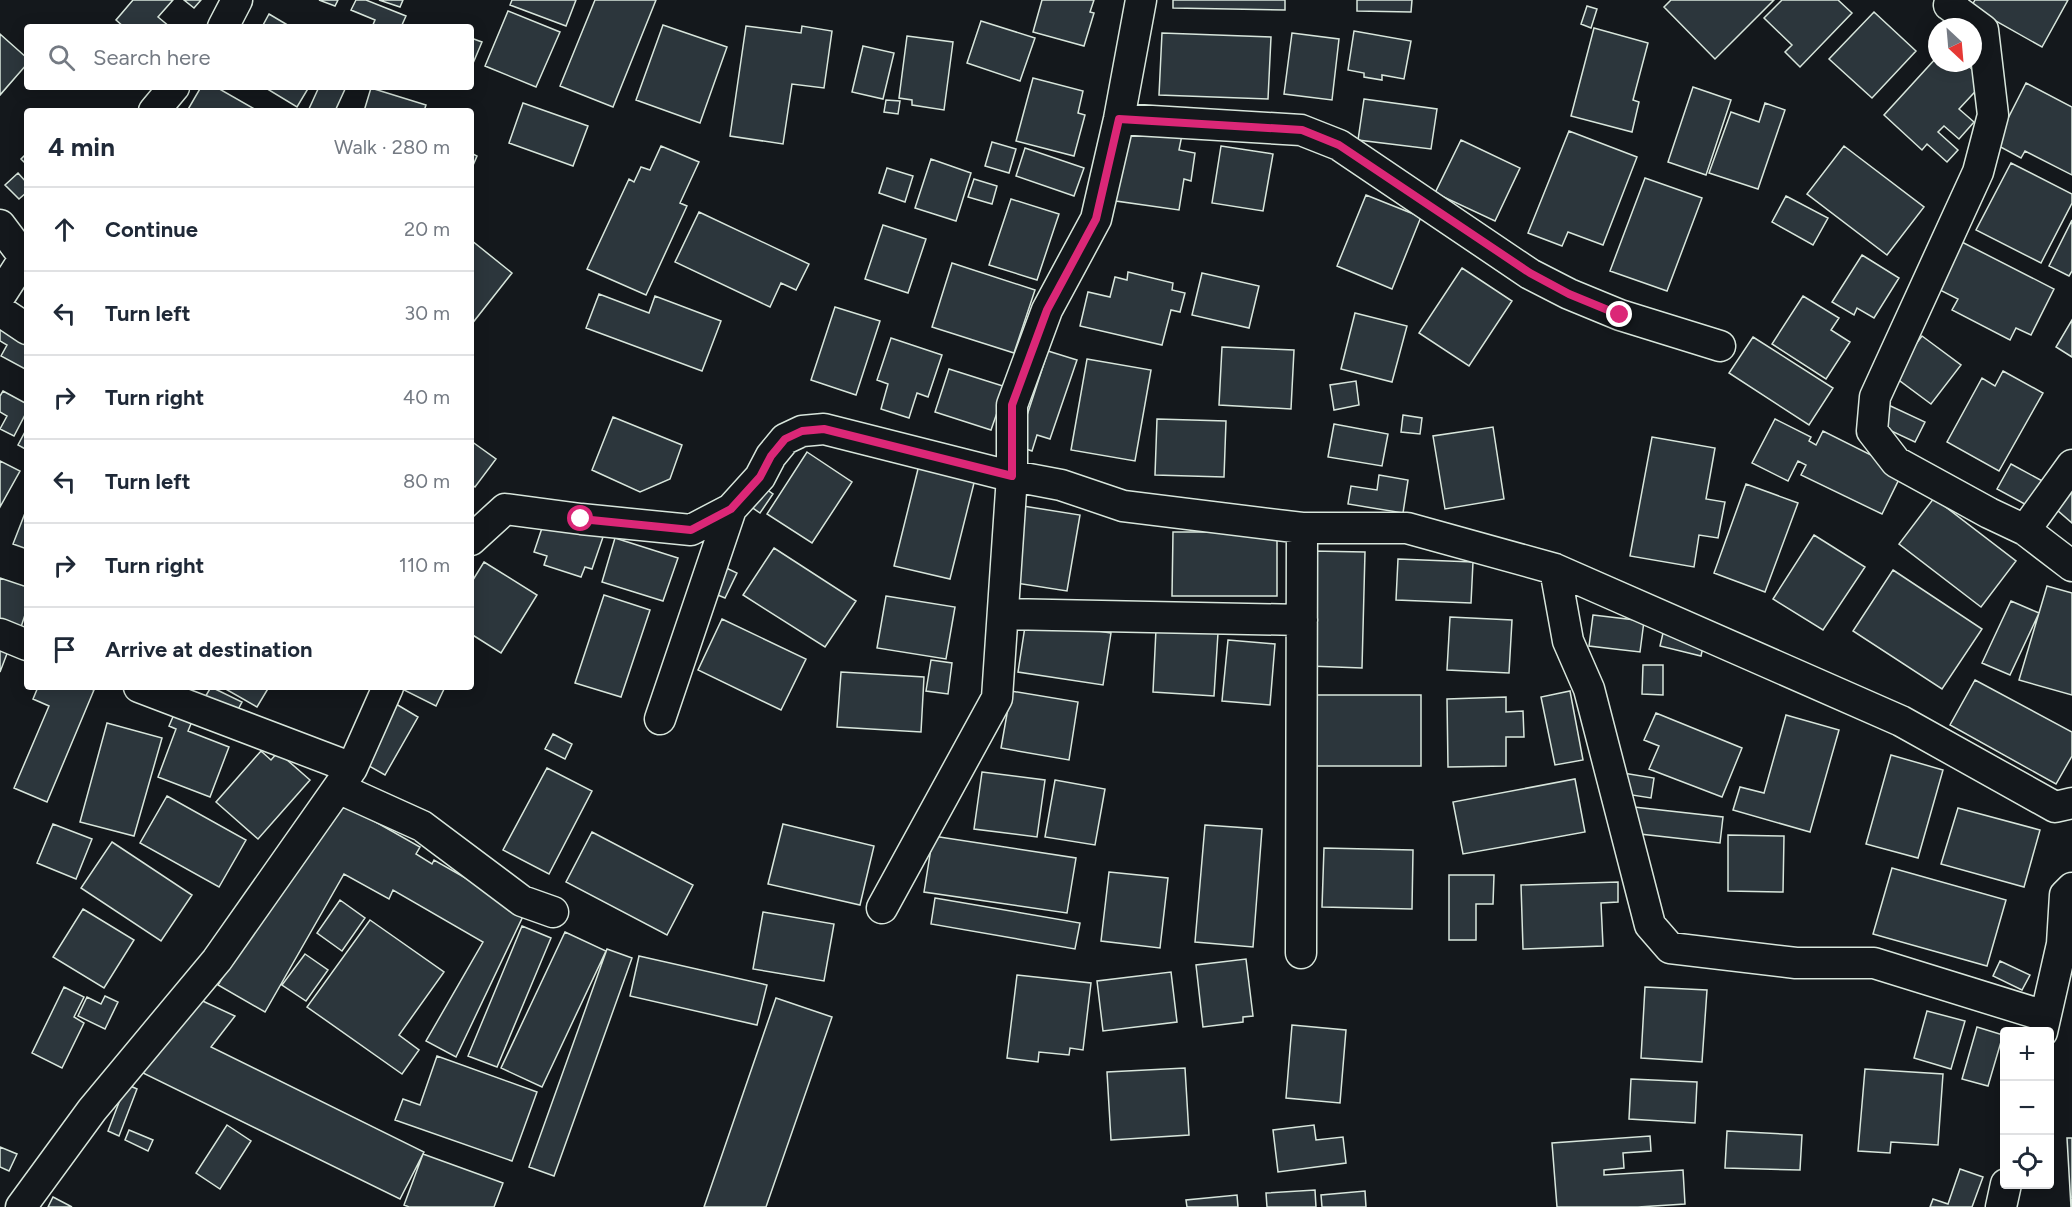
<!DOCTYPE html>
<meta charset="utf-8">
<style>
:root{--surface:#fff;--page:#f2f2f3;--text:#1f2937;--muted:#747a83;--line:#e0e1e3}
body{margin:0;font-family:Figtree,sans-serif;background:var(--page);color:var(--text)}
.controls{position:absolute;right:18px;bottom:18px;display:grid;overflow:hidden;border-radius:6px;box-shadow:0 3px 15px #0003}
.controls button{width:54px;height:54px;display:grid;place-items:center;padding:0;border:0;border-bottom:2px solid var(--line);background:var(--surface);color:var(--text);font:30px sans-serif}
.compass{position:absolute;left:1928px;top:18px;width:54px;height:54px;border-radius:50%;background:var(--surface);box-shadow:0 3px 15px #0003;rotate:154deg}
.stop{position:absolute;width:18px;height:18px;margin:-14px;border:4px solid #db2777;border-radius:50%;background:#fff}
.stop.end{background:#db2777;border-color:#fff;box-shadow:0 2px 6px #0008}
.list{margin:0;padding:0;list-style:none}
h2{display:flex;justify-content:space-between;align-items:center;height:78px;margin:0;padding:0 24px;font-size:26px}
h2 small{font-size:20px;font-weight:400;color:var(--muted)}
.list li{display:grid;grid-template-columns:39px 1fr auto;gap:18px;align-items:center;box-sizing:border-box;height:84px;padding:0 24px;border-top:2px solid var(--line)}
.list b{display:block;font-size:22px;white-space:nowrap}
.list em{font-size:20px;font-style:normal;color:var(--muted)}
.icon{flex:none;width:33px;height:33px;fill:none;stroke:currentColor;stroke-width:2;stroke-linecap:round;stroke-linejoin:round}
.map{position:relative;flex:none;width:2072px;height:1207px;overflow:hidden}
.search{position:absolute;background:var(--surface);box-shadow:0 3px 15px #0003;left:24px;top:24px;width:450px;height:66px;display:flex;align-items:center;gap:15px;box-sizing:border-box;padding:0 21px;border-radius:6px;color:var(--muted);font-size:22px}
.panel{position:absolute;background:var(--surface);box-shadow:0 3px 15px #0003;left:24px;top:108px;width:450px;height:582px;border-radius:6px}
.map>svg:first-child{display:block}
.building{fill:#2c363c;stroke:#d8e6dc;stroke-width:1.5}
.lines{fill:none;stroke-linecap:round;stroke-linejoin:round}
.minor-casing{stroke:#d8e6dc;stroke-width:33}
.minor{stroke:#14181c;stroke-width:30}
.route{stroke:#db2777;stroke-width:8}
</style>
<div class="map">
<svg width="2072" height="1207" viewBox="0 0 2072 1207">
<rect width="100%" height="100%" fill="#14181c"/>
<path class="building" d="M133 0H173L158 17 170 27H124L116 20Z
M184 0H201L194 8Z
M319 0H338L335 6Z
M356 0H366L406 16 401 27H372L375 20 351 10Z
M379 0H403L400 7Z
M512 0H576L566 26 510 5Z
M595 0H656L613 107 560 86Z
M1042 0H1094L1090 12 1094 13 1084 46 1033 32Z
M1173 0H1285V10L1173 8Z
M1357 0H1412L1411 12 1357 11Z
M1671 0H1774L1715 59 1664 7Z
M1782 0H1838L1852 13 1800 67 1785 52 1792 45 1764 18Z
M1975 0H2068L2042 47 1971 7Z
M1587 6 1597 9 1591 28 1581 24Z
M508 11 560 32 536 87 485 66Z
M1874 12 1916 51 1872 98 1829 59Z
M269 14 291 27H262Z
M981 21 1035 38 1020 81 967 63Z
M663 25 727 47 700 123 636 100Z
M746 26 801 33 802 26 832 31 824 88 792 84 783 144 730 136Z
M1594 28 1648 43 1633 100 1639 102 1632 132 1571 116Z
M1354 31 1411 41 1404 79 1382 75V80L1364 77V73L1348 70Z
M1162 33 1271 37 1268 99 1159 95Z
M1292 33 1339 39 1332 100 1284 94Z
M0 34 27 58V64L0 95Z
M907 36 953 42 944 110 912 105V100L899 98Z
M471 38 482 42 471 68Z
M863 46 894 53 883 99 852 92Z
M1937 57V63H1965L1985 81 1959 109 1974 122 1959 139 1944 126 1938 132 1958 150 1947 162 1927 144 1922 150 1884 115Z
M1033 78 1083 91 1078 113 1085 115 1074 156 1016 141Z
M2026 83 2072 107V175L2025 151 2021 158 1995 144Z
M201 87H216L258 111H187Z
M264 87H309L297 107Z
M319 87H346L335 111H308Z
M1693 87 1731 100 1706 175 1668 162Z
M371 88 426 105 424 111H364Z
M1364 99 1437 109 1431 149 1358 140Z
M886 100 900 101 898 114 884 112Z
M523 103 588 126 573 166 509 143Z
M1765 103 1785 110 1758 189 1709 173 1731 112 1759 122Z
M1128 127 1182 135 1179 150 1195 153 1191 181 1184 179 1179 210 1116 201Z
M1569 131 1637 157 1603 245 1568 232 1562 246 1528 233Z
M1461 140 1520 168 1495 221 1435 193Z
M992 142 1016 149 1009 173 985 166Z
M661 146 699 162 680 203 687 206 646 295 587 269 629 179 634 182 641 167 650 170Z
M1221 146 1273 154 1263 211 1212 203Z
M1844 146 1924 207 1887 255 1807 194Z
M1025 148 1084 168 1074 196 1016 176Z
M27 153V165L21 159Z
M471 153 477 156 471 170Z
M931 159 971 173 956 221 915 208Z
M2011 163 2072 194V203L2041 263 1976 230Z
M887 168 913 176 905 202 879 193Z
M18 173 27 183V192L19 199 5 185Z
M1645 178 1702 198 1667 291 1610 271Z
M974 179 997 186 992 204 968 197Z
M1366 195 1421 217 1392 289 1337 266Z
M1786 196 1828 218 1813 245 1772 222Z
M1011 199 1059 214 1037 280 989 265Z
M699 212 809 264 796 290 781 283 770 307 675 262Z
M2072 220V271L2069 276 2049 266Z
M883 225 926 239 908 293 865 279Z
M1954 238 2054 289 2031 335 2016 328 2010 340 1952 310 1958 299 1930 285Z
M471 240 512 273 471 325Z
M1862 255 1899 278 1874 318 1857 308 1854 315 1832 302Z
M952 263 1035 290 1014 353 932 327Z
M1462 268 1512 301 1469 366 1419 333Z
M1128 272 1173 283 1172 290 1185 293 1180 312 1171 310 1162 345 1080 326 1088 292 1110 297 1115 277 1127 280Z
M1202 273 1259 286 1249 328 1192 315Z
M599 294 649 313 655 296 721 321 702 371 586 328Z
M1803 296 1839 318 1831 330 1850 342 1826 379 1772 344Z
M835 307 880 321 856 395 811 380Z
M1355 313 1407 326 1392 382 1341 369Z
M0 319 27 333V370L1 356 7 345 0 341Z
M2072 320V357L2056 347Z
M1922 336 1961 365 1931 404 1892 375Z
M1753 337 1833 388 1809 425 1729 373Z
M891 338 942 355 928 397 917 393 909 418 881 409 888 384 877 380Z
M1222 347 1294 350 1291 409 1219 405Z
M1048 351 1077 360 1050 439 1037 435 1032 451 1017 446Z
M1087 359 1151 370 1135 461 1071 450Z
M949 369 1006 387 991 430 935 412Z
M2003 371 2043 393 1999 471 1947 442 1982 378 1995 386Z
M1356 381 1359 405 1334 410 1330 385Z
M3 391 27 404V411L14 436 0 429 7 416 0 412V396Z
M1882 402 1925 422 1915 442 1872 422Z
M1403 415 1422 418 1420 434 1401 432Z
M613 417 682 445 670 479 640 492 592 470Z
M1157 419 1226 421 1224 477 1155 475Z
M1775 419 1811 437 1809 441 1816 445 1823 431 1903 471 1882 514 1801 475 1806 465 1798 461 1788 481 1752 463Z
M1334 424 1388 434 1382 466 1328 457Z
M1493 427 1504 499 1445 509 1433 436Z
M26 430H27V450L18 445Z
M1652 437 1715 448 1706 499 1725 502 1718 538 1699 535 1694 567 1630 556Z
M471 441 496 459 475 487 471 484Z
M807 452 852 482 812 543 767 514Z
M0 461 20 471 0 507Z
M2011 464 2046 483 2032 508 1997 489Z
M919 465 975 479 950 579 894 566Z
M1379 475 1408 480 1403 513 1348 504 1351 486 1377 490Z
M2072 478V523L2050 504Z
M757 483 773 494 760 513 744 502Z
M1746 484 1798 503 1765 592 1714 573Z
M1934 498 2016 561 1981 607 1899 544Z
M1023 506 1080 515 1067 591 1010 582Z
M27 508V549L13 544Z
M545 519 603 537 592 569 585 567 581 577 544 565 547 556 534 552Z
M1173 532H1277V596H1172Z
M1814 535 1865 567 1823 630 1773 599Z
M615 538 678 558 663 601 602 582Z
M774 548 856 601 825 647 743 595Z
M1311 551 1365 552 1362 668 1309 666Z
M1398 559 1473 562 1471 603 1396 600Z
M484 562 537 595 501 653 471 634V583Z
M720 565 737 573 725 598 708 591Z
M1893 570 1982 629 1942 689 1853 631Z
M0 578 27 587V609L18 636 0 630Z
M2047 586 2072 593V695L2019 680Z
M604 595 650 610 621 697 575 683Z
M886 596 955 607 946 659 877 648Z
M2011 601 2039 613 2010 675 1982 663Z
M1593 615 1644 621 1640 652 1589 646Z
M1450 617 1512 620 1509 673 1447 670Z
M722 619 806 659 781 710 698 670Z
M1026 620 1111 633 1103 685 1018 672Z
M1156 629 1218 633 1214 696 1153 692Z
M1663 633 1704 642 1701 656 1660 646Z
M1228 640 1275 644 1270 705 1222 701Z
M0 648 8 651 0 672Z
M931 660 952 663 948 694 926 691Z
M1643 665H1663V695L1642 694Z
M841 672 924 677 921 732 837 727Z
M1975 680 2072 732V756L2056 784 1950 725Z
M38 687H86L94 690 47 802 14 788 49 706 33 699Z
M211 687 242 702 235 715 204 699Z
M222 687H269L257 707Z
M406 687H445L436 706 404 690Z
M1011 691 1078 702 1069 760 1001 748Z
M1570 691 1583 760 1555 765 1541 697Z
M1309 695H1421V766H1308Z
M1506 697V712L1523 711 1524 737H1506V766L1448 767 1447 699Z
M396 704 418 717 385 775 362 762Z
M175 712 193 719 188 731 229 747 210 797 158 777 176 729 169 726Z
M1656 713 1742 748 1722 797 1649 769 1659 746 1644 740Z
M1786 715 1839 730 1810 832 1733 810 1740 787 1764 793Z
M107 723 162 738 134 836 80 822Z
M553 734 572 744 565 759 545 749Z
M261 751 271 760 278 752 310 780 258 839 216 802Z
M1891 755 1943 770 1918 858 1866 844Z
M547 768 592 791 549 874 503 850Z
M982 772 1045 780 1037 837 974 829Z
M1623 773 1654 778 1651 798 1619 793Z
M1575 779 1585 832 1463 854 1453 802Z
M1055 780 1105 789 1095 845 1045 837Z
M328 795 420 847 416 854 432 864 434 860 525 912 456 1057 426 1041 483 942 393 890 389 899 344 874 265 1012 218 985Z
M167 796 246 840 219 887 140 843Z
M1634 807 1723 817 1720 843 1631 833Z
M1958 808 2040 830 2024 887 1941 864Z
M53 824 92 839 76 879 37 863Z
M783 824 874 846 860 905 768 884Z
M1205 825 1262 829 1253 947 1195 942Z
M592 832 693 885 667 935 566 882Z
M1728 835 1784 836 1783 892 1728 891Z
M933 836 1076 858 1067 913 924 892Z
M112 842 192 895 161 941 81 888Z
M1324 848 1413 850 1412 909 1322 907Z
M1892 868 2006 900 1987 966 1873 934Z
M1109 872 1168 878 1160 948 1101 941Z
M1449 875H1494L1493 904H1476V940H1449Z
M1618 882V902L1601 903 1603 946 1523 949 1521 885Z
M935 898 1080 923 1075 949 931 924Z
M340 900 365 918 342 951 317 933Z
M83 909 134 940 104 988 53 957Z
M763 912 834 924 824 981 753 969Z
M370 920 444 972 399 1035 419 1050 402 1074 307 1007Z
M522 926 551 938 497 1067 468 1056Z
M565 932 606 951 542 1087 501 1068Z
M607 949 632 958 554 1176 529 1167Z
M305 954 328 970 306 1001 282 985Z
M639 956 767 985 757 1025 630 996Z
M1246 959 1253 1016 1243 1017V1022L1203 1027 1196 965Z
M2000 961 2030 975 2022 990 1993 976Z
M1171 972 1177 1022 1103 1031 1097 981Z
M1017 975 1091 983 1083 1050 1070 1048 1069 1055 1039 1052 1038 1062 1007 1058Z
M64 987 84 997 74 1017 84 1023 62 1068 32 1053Z
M1645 987 1707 990 1702 1062 1641 1058Z
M105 996 118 1002 105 1029 78 1016 87 997 101 1004Z
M194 997 235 1016 211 1047 424 1152 400 1199 143 1073Z
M776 998 832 1017 766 1207H704Z
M1927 1011 1965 1021 1951 1069 1914 1058Z
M1292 1025 1346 1030 1340 1103 1286 1098Z
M1977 1027 2003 1035 1988 1086 1962 1079Z
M437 1056 537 1092 512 1161 395 1120 403 1099 420 1105Z
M1185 1068 1189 1135 1111 1140 1107 1072Z
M1865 1069 1943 1074 1938 1145 1891 1142 1890 1153 1858 1151Z
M1631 1079 1697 1082 1695 1123 1629 1119Z
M126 1084 137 1089 119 1136 108 1131Z
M227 1125 251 1141 220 1189 196 1173Z
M1314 1125 1316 1140 1343 1137 1346 1163 1278 1172 1273 1130Z
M129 1130 153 1140 148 1151 125 1140Z
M1727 1131 1802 1135 1800 1170 1725 1168Z
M1650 1136 1651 1151 1623 1153 1624 1168 1604 1170V1175L1683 1170 1685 1204 1638 1207H1557L1552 1143Z
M2067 1138H2072V1207H2071Z
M0 1147 17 1154 9 1171 0 1167Z
M423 1154 503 1183 494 1207H409L404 1205Z
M1960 1169 1983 1177 1972 1207H1930L1933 1199 1948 1204Z
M1315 1190 1316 1207H1267L1266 1193Z
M1365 1191 1366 1207H1322L1321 1195Z
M1237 1195 1238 1207H1187L1186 1200Z
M53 1197 72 1207H48Z"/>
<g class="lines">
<defs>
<path id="minor" d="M1953 0 1949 5 1983 30 1993 115 1978 172 1875 397 1872 431 1896 462 1989 513 2025 530 2072 566
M223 27 237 0
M154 111 174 87
M1119 119 1301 130 1339 145 1530 274 1569 294 1620 315 1720 346
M0 225 24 257
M0 296 27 254
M0 311 27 329
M2025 530 2072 465
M471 540 505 509 581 519 691 530 731 509 760 477 771 456 785 439 802 431 824 429 998 473 1061 485 1123 506 1302 528H1407L1555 569 1901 721 2055 807 2072 803
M1555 569 1568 641 1589 689 1650 925 1670 948 1796 963H1874L2045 1016
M1003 614 1302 620
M0 634 27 645
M139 687 352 768
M660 719 731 509
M338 788 422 826 522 901 553 912
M882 908 997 698 1012 476V405L1047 310 1096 219 1119 119 1141 0
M1301 953 1302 528
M2042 1032 2062 944 2065 895 2072 888
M21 1207 92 1110 217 960 352 768 388 687
M2001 1207 2006 1184"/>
</defs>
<use href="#minor" class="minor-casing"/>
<use href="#minor" class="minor"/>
</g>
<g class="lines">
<path class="route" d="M581 519 691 530 731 509 760 477 771 456 785 439 802 431 824 429 1012 476V405L1047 310 1096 219 1119 119 1302 130 1339 145 1530 273 1569 294 1620 315"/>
</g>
</svg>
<div class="controls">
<button>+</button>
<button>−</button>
<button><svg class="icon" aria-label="locate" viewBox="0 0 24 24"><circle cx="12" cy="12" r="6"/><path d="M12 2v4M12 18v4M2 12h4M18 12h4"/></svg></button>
</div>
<svg class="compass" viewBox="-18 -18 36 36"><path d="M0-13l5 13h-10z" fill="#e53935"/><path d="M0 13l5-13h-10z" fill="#747a83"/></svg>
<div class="stop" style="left:581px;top:519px"></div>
<div class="stop end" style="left:1620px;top:315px"></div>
<div class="search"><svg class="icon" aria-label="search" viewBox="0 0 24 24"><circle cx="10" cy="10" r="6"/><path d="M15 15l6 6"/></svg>Search here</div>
<section class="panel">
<h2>4 min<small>Walk · 280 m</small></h2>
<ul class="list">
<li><svg class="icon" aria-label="ahead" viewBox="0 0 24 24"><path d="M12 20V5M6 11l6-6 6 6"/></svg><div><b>Continue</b></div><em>20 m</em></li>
<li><svg class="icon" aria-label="left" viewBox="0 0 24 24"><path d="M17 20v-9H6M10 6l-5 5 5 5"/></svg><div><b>Turn left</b></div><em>30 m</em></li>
<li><svg class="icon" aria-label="right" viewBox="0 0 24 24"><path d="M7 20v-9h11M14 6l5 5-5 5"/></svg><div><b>Turn right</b></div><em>40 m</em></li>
<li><svg class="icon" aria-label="left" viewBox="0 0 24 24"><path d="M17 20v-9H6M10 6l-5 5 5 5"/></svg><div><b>Turn left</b></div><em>80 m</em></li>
<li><svg class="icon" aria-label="right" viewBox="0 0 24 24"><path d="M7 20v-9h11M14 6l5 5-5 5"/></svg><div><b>Turn right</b></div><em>110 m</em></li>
<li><svg class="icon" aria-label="arrive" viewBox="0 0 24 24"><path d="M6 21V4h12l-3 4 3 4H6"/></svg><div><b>Arrive at destination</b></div></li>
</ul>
</section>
</div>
